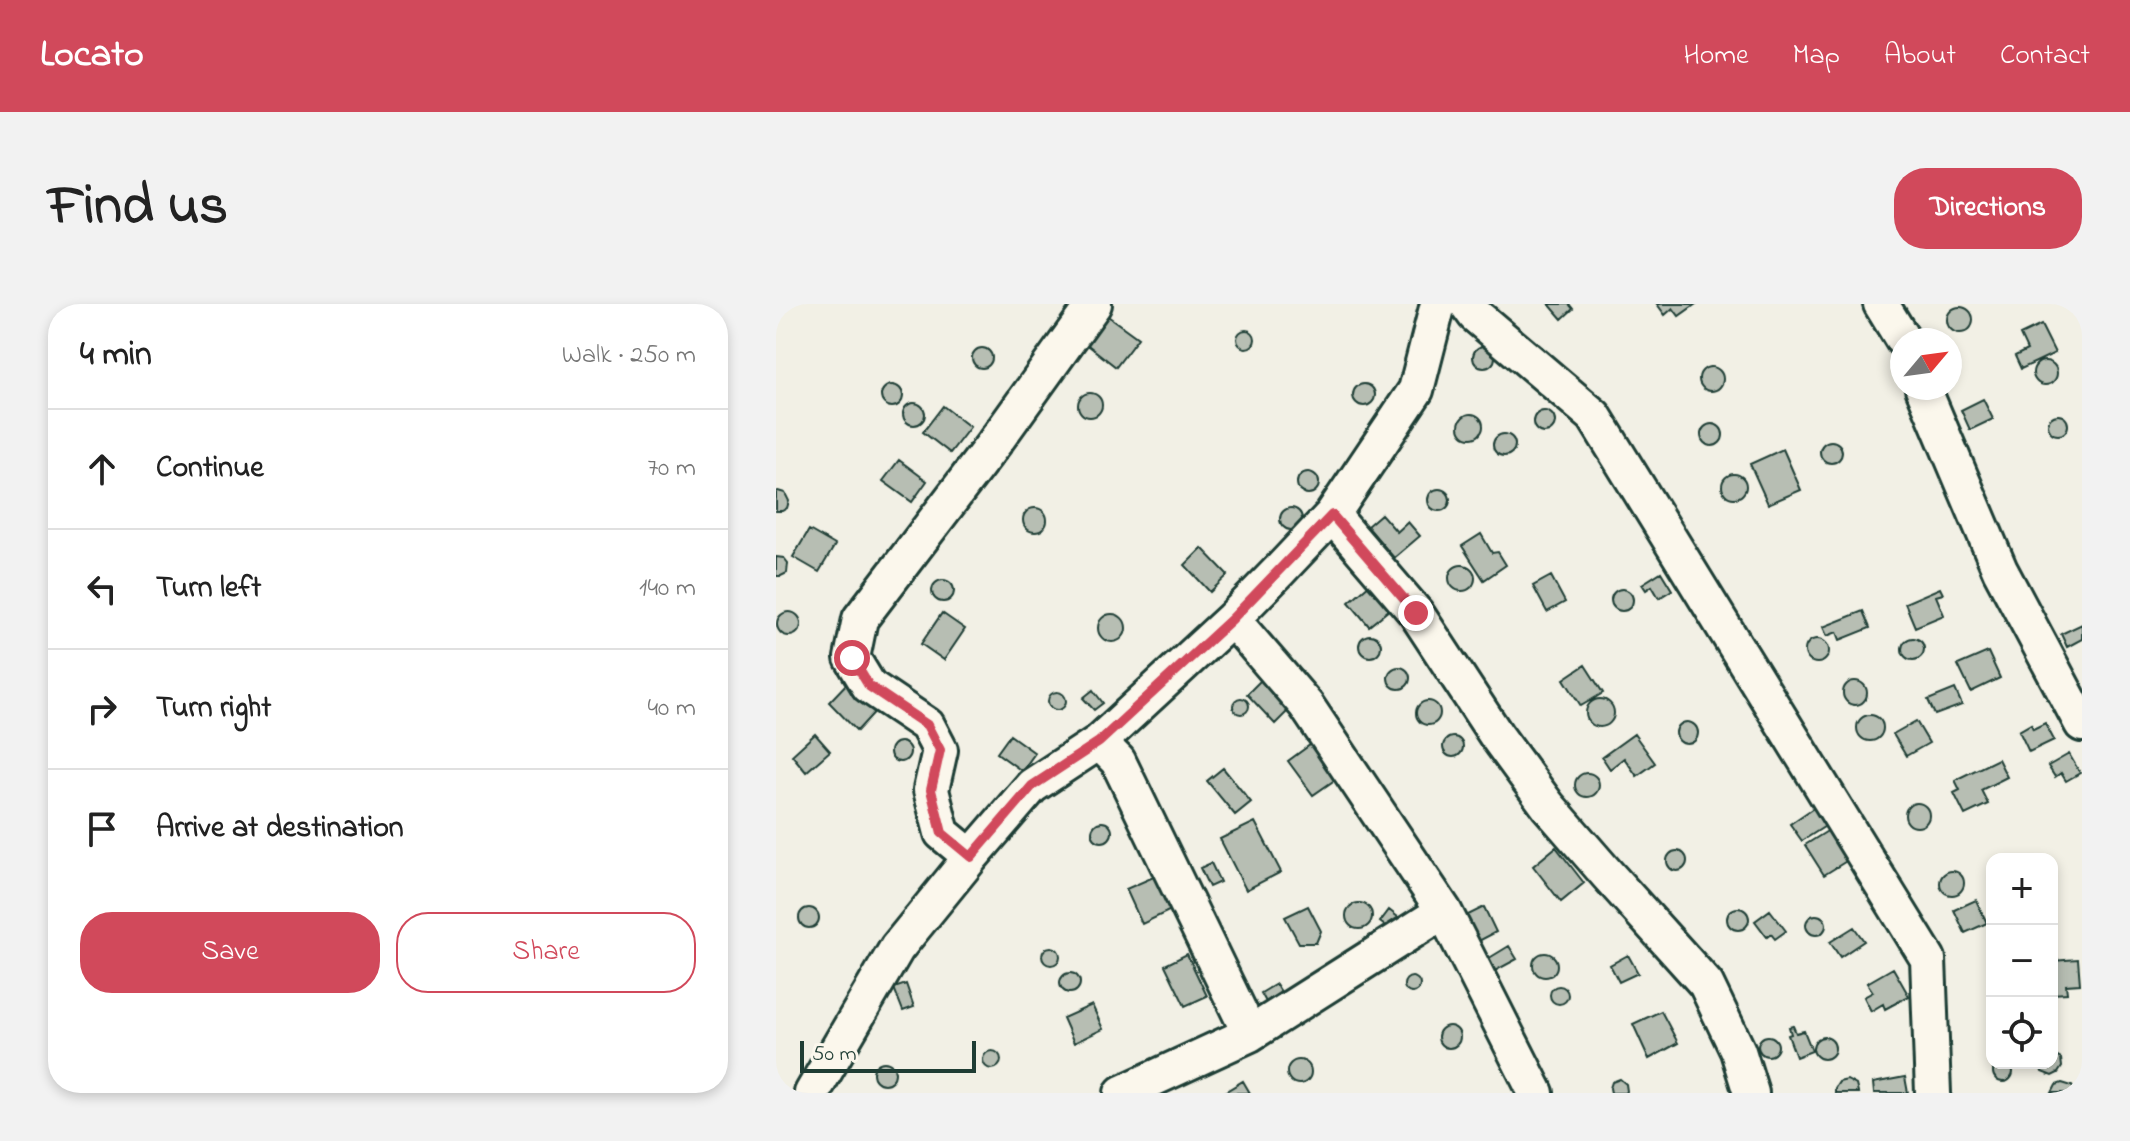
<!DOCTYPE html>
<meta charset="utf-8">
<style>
:root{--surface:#fff;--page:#f2f2f2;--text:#222;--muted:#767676;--line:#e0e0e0;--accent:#d1495b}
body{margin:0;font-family:"Indie Flower",sans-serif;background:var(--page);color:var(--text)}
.controls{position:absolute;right:24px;bottom:24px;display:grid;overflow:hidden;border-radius:16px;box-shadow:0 4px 12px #0003}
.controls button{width:72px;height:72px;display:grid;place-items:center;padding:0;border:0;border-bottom:2px solid var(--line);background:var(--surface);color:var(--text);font:40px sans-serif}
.compass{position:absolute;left:1114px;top:24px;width:72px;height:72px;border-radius:50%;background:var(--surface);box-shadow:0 4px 12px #0003;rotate:61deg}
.scale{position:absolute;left:24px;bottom:20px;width:176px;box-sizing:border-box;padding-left:8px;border:4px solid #1f3d34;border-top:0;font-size:22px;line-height:28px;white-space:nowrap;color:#1f3d34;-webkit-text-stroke:6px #fbf7ec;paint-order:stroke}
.stop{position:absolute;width:24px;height:24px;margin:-18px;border:6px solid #d1495b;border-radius:50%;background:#fff}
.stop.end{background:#d1495b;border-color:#fff;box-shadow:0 2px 8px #0008}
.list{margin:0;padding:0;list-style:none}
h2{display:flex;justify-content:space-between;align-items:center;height:104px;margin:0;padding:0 32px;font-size:34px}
h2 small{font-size:26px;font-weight:400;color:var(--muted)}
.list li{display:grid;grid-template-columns:52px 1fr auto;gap:24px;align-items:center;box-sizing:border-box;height:120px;padding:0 32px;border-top:2px solid var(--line)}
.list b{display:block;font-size:30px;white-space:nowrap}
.list em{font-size:26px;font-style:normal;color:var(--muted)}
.actions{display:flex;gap:16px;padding:24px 32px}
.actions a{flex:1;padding:18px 0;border:2px solid var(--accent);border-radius:32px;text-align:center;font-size:28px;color:var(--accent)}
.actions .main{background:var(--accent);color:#fff}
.icon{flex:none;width:44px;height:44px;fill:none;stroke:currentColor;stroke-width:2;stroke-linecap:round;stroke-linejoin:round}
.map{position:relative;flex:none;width:1306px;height:789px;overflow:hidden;border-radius:32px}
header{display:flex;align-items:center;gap:48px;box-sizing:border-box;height:112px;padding:0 40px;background:var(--accent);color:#fff}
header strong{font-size:38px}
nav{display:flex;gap:44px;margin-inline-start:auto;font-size:28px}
.intro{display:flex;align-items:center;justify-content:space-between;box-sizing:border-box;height:192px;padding:0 48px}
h1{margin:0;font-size:56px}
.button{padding:20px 36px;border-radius:32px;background:var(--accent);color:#fff;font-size:28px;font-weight:700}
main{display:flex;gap:48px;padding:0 48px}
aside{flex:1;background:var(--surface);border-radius:32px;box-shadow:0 4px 12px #0003}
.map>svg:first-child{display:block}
.building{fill:#b7beb3;stroke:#1f3d34;stroke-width:2}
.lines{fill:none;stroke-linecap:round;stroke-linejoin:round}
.minor-casing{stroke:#1f3d34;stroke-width:40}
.minor{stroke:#fbf7ec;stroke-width:34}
.route{stroke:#d1495b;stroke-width:10}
</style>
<header>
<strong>Locato</strong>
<nav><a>Home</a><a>Map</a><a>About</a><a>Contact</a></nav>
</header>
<div class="intro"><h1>Find us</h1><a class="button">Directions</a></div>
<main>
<aside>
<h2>4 min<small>Walk · 250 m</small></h2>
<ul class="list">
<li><svg class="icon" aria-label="ahead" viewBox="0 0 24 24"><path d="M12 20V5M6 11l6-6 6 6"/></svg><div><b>Continue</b></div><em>70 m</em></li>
<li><svg class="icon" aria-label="left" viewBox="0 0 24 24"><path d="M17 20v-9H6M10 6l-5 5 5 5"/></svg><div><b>Turn left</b></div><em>140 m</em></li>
<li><svg class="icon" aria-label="right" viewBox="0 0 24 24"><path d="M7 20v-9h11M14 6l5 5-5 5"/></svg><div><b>Turn right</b></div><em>40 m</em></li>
<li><svg class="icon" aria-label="arrive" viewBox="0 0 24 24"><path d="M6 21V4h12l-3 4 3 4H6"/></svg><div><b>Arrive at destination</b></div></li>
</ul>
<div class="actions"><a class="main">Save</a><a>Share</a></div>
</aside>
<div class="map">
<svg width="1306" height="789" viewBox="0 0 1306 789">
<rect width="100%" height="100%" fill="#f2f0e5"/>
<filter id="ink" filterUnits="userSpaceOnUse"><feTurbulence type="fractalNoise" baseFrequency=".0125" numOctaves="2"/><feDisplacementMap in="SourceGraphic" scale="16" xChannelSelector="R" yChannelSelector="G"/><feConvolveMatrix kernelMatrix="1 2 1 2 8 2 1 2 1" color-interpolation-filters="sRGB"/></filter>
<g filter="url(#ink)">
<path class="building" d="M773 0H793L797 5 786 15Z
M881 0H920L903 12 897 4 889 11Z
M1171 16a13 13 0 1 1 26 0a13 13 0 1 1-26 0Z
M329 10 362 34 340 63 308 38Z
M1265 21 1279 49 1245 65 1239 52 1251 46 1244 31Z
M461 35a9 9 0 1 1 18 0a9 9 0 1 1-18 0Z
M697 53a11 11 0 1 1 22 0a11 11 0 1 1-22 0Z
M196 54a10 10 0 1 1 20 0a10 10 0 1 1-20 0Z
M1257 69a12 12 0 1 1 24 0a12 12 0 1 1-24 0Z
M923 75a12 12 0 1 1 24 0a12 12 0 1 1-24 0Z
M577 91a11 11 0 1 1 22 0a11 11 0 1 1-22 0Z
M105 92a11 11 0 1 1 22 0a11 11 0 1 1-22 0Z
M302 101a12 12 0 1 1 24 0a12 12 0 1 1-24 0Z
M1207 95 1217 115 1194 126 1185 106Z
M127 110a11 11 0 1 1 22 0a11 11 0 1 1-22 0Z
M167 102 194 123 174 149 147 128Z
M757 118a11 11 0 1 1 22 0a11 11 0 1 1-22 0Z
M683 122a12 12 0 1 1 24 0a12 12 0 1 1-24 0Z
M1272 121a10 10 0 1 1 20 0a10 10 0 1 1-20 0Z
M925 131a11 11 0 1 1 22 0a11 11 0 1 1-22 0Z
M717 141a11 11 0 1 1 22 0a11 11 0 1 1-22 0Z
M1044 148a11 11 0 1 1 22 0a11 11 0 1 1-22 0Z
M1007 145 1025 186 992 200 974 160Z
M123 156 151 177 136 198 107 177Z
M521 179a11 11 0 1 1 22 0a11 11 0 1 1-22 0Z
M946 182a12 12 0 1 1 24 0a12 12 0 1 1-24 0Z
M652 196a11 11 0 1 1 22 0a11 11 0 1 1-22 0Z
M2 187 9 189 13 197 11 204 6 207H0V188Z
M504 215a11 11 0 1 1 22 0a11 11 0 1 1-22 0Z
M247 216a12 12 0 1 1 24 0a12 12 0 1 1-24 0Z
M605 210 621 228 632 218 644 232 618 254 591 222Z
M33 226 59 241 43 268 17 253Z
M705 230 716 249 722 248 730 261 708 276 686 242Z
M426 244 452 271 434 288 409 261Z
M0 253 8 254 12 259 11 269 5 272H0Z
M673 274a13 13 0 1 1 26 0a13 13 0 1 1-26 0Z
M885 268 896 286 883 294 876 282 870 286 866 280Z
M775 272 789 298 771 308 757 282Z
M156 287a11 11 0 1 1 22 0a11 11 0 1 1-22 0Z
M594 280 614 305 593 322 573 298Z
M1164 284 1167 290 1160 292 1168 311 1139 323 1129 299Z
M835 296a11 11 0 1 1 22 0a11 11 0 1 1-22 0Z
M1087 307 1094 324 1064 336 1061 328 1051 332 1047 323Z
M1 320a12 12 0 1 1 24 0a12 12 0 1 1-24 0Z
M166 309 189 325 168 356 145 340Z
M322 324a14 14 0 1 1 28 0a14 14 0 1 1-28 0Z
M1306 320V335L1291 343 1285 330Z
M583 342a11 11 0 1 1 22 0a11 11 0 1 1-22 0Z
M1126 345a11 11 0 1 1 22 0a11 11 0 1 1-22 0Z
M1029 347a12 12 0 1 1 24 0a12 12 0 1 1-24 0Z
M1212 348 1224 374 1195 388 1182 361Z
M809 361 827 389 805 402 788 375Z
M612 374a11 11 0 1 1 22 0a11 11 0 1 1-22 0Z
M75 375 104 402 81 427 53 398Z
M485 376 513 406 499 420 471 390Z
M1067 389a12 12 0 1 1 24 0a12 12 0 1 1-24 0Z
M1179 385 1186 401 1159 411 1152 396Z
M317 386 327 399 318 406 307 394Z
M272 397a9 9 0 1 1 18 0a9 9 0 1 1-18 0Z
M457 402a8 8 0 1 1 16 0a8 8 0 1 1-16 0Z
M810 409a14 14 0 1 1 28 0a14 14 0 1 1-28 0Z
M640 409a12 12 0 1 1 24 0a12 12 0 1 1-24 0Z
M1081 424a13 13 0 1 1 26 0a13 13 0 1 1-26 0Z
M1140 417 1153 439 1130 452 1117 430Z
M900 429a11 11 0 1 1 22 0a11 11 0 1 1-22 0Z
M1269 419 1278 436 1253 448 1243 427 1255 420 1257 425Z
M39 430 54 447 30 468 16 451Z
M858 430 879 459 861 472 848 454 834 465 826 453Z
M234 431 259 449 246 467 221 449Z
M667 443a10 10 0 1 1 20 0a10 10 0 1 1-20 0Z
M114 448a10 10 0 1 1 20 0a10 10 0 1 1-20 0Z
M538 438 563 473 537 491 512 457Z
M1293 450 1304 469 1290 477 1285 469 1279 473 1272 462Z
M1222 455 1231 473 1205 486 1212 500 1189 511 1178 489 1184 486 1179 476Z
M447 464 475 498 459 511 431 477Z
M799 481a12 12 0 1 1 24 0a12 12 0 1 1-24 0Z
M1129 511a12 12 0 1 1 24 0a12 12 0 1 1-24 0Z
M1039 503 1051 521 1026 537 1014 520Z
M479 518 505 568 470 586 444 535Z
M316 528a10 10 0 1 1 20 0a10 10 0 1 1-20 0Z
M1053 526 1072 556 1048 571 1029 541Z
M780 543 808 579 785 598 757 562Z
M891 557a10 10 0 1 1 20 0a10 10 0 1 1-20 0Z
M435 559 444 578 433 583 424 564Z
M1164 579a12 12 0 1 1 24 0a12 12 0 1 1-24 0Z
M382 571 397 605 366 620 350 585Z
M1200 596 1211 619 1189 629 1178 606Z
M570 612a13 13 0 1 1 26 0a13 13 0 1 1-26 0Z
M532 602 545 627 540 639H523L509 613Z
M708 603 720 628 699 639 686 614Z
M23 614a10 10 0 1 1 20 0a10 10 0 1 1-20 0Z
M951 615a11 11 0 1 1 22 0a11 11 0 1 1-22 0Z
M613 606 627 617 618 629 604 618Z
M994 606 1010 627 999 635 995 630 991 633 979 617Z
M1030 621a10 10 0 1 1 20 0a10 10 0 1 1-20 0Z
M1078 623 1088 637 1064 653 1054 638Z
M733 642 741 655 717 668 710 656Z
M266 652a9 9 0 1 1 18 0a9 9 0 1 1-18 0Z
M757 661a12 12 0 1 1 24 0a12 12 0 1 1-24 0Z
M411 650 431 692 409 702 389 661Z
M852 651 862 669 843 678 834 661Z
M1302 655 1304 680 1290 681 1291 689 1276 690V657Z
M1117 664 1133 692 1109 705 1107 700 1095 707 1088 693 1097 688 1091 679Z
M284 679a10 10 0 1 1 20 0a10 10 0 1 1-20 0Z
M628 681a8 8 0 1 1 16 0a8 8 0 1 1-16 0Z
M130 680 138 703 127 707 118 684Z
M500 680 507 691 501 718 485 689Z
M774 691a9 9 0 1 1 18 0a9 9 0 1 1-18 0Z
M316 701 327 725 298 739 287 714Z
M885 707 902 739 873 755 857 720Z
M1017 722 1020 729 1028 727 1036 747 1020 753 1012 731 1015 730 1013 723Z
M662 733a11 11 0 1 1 22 0a11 11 0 1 1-22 0Z
M982 742a10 10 0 1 1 20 0a10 10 0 1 1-20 0Z
M1037 744a11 11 0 1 1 22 0a11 11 0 1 1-22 0Z
M207 756a9 9 0 1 1 18 0a9 9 0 1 1-18 0Z
M1276 750 1285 755 1286 763 1282 769 1276 772 1266 768 1264 761V759H1276Z
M511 768a12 12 0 1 1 24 0a12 12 0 1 1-24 0Z
M97 769a11 11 0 1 1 22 0a11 11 0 1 1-22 0Z
M1217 768a10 10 0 1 1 20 0a10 10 0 1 1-20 0Z
M1129 773 1132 789H1098L1097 779Z
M844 775 850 780 851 787 850 789H835L834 784 836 778Z
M1071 776 1080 781 1082 789H1059V784L1063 778Z
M467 777 474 789H447Z
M1286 779 1296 782 1299 789H1276L1280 781Z"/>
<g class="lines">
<defs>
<path id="minor" d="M691 0 699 11 818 112 1152 655 1157 789
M1105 0 1127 36
M1147 84 1224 266 1306 420
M556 211 640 309 720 431 772 502 831 570 930 680 962 747 975 789
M456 315 530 401 668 607 760 789
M323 438 342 457 474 730
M195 553 166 529 155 486 164 446 151 421 93 382 76 354 84 315 219 138 318 0
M36 789 121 644 195 553 256 482 323 438 456 315 503 267 556 211 640 86 662 0
M346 789 474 730 668 607"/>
</defs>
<use href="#minor" class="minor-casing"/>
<use href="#minor" class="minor"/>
</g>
</g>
<g class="lines" filter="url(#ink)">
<path class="route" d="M76 354 93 382 151 421 164 446 155 486 166 529 195 553 256 482 323 438 456 315 556 211 640 309"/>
</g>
</svg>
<div class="controls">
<button>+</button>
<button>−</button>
<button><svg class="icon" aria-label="locate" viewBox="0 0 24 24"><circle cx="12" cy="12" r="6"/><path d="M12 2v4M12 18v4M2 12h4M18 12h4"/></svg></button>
</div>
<svg class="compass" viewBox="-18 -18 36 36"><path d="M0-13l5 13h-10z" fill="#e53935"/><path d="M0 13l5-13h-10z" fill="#767676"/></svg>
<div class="scale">50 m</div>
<div class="stop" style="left:76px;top:354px"></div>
<div class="stop end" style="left:640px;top:309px"></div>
</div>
</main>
